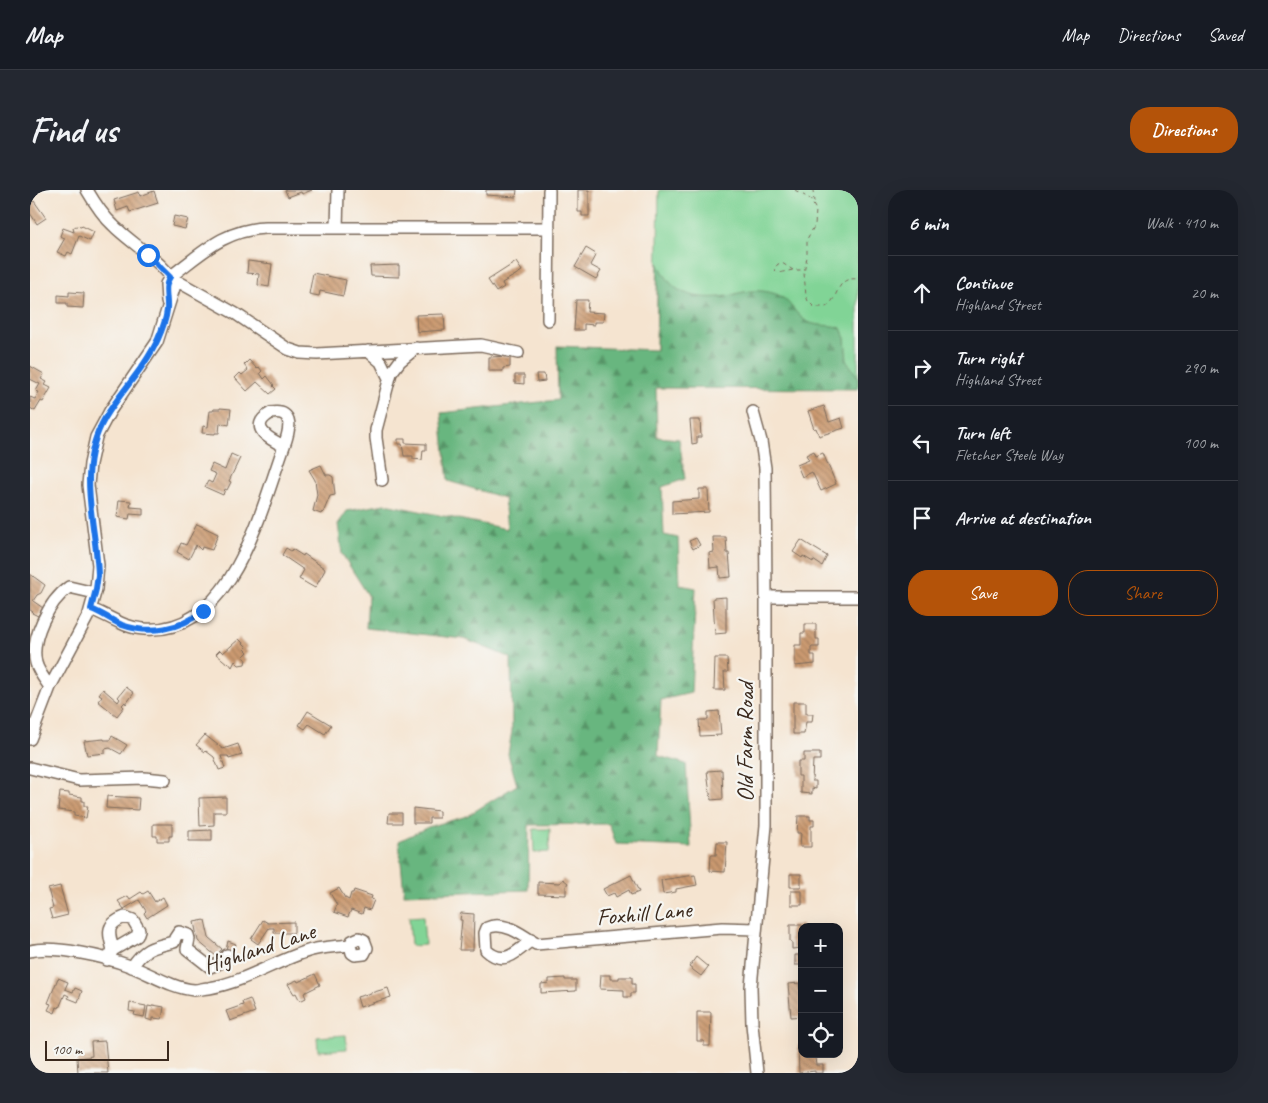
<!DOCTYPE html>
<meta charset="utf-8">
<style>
:root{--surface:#171b24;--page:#242831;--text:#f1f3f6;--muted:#9ea1a6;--line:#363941;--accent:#b45309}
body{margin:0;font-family:Caveat,sans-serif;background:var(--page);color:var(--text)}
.controls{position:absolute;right:15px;bottom:15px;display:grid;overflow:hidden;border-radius:10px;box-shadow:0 5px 20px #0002}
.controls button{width:45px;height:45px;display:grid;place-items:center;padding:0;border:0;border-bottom:1px solid var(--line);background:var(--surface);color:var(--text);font:25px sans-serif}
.scale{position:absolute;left:15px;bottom:12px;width:124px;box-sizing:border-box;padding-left:5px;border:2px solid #3b2a1e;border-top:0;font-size:14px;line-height:18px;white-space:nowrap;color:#3b2a1e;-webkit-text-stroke:4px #f6f6f2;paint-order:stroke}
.stop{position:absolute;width:15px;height:15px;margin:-11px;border:4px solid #1a73e8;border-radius:50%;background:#fff}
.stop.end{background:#1a73e8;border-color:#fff;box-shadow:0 1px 5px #0008}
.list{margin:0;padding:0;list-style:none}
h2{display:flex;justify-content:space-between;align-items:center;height:65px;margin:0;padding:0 20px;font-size:21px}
h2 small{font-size:16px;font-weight:400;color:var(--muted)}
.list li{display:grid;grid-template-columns:32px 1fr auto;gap:15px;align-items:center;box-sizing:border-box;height:75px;padding:0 20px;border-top:1px solid var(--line)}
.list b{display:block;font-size:19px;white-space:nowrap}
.list p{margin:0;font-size:16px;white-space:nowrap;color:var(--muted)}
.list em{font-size:16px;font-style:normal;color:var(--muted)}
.actions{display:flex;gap:10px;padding:15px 20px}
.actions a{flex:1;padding:11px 0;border:1px solid var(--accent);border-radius:20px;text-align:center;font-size:18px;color:var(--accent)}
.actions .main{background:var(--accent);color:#fff}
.icon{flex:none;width:28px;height:28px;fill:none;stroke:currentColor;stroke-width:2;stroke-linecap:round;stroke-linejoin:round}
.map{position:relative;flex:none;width:828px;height:883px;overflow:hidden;border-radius:20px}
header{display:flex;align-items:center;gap:30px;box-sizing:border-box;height:70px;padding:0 25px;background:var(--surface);border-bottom:1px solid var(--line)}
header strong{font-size:24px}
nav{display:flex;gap:28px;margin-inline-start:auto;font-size:18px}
.intro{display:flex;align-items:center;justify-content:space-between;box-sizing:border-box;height:120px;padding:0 30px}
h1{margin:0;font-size:35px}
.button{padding:12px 22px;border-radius:20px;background:var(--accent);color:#fff;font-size:18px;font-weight:700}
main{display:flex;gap:30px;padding:0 30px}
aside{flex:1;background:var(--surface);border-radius:20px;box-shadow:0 5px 20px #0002}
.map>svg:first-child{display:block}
.green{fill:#81d496;stroke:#5e7f5a}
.forest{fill:url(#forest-firs);stroke:#52704e}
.building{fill:url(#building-back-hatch)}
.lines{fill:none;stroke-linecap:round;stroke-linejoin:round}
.minor-casing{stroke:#7c6b5c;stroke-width:14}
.path{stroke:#7c6b5c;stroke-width:1;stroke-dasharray:4 4;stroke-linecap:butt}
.minor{stroke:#fff;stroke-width:11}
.route{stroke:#1a73e8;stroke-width:6}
.labels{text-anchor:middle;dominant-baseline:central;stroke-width:4.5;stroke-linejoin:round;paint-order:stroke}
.street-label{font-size:24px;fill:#3b2a1e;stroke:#f6f6f2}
</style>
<header>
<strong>Map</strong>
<nav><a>Map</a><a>Directions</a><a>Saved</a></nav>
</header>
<div class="intro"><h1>Find us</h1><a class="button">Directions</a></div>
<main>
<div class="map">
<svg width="828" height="883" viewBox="0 0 828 883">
<defs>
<pattern id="forest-firs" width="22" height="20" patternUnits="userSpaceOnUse" patternTransform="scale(1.25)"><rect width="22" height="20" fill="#68b67f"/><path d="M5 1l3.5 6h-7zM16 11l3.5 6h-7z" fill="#579467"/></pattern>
<pattern id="building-back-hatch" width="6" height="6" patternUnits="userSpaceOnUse" patternTransform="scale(1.25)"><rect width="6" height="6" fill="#cb9a71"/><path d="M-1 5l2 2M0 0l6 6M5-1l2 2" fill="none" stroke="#a67e5c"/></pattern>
</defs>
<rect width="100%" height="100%" fill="#f6f6f2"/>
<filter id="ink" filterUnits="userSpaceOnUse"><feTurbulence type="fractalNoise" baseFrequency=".02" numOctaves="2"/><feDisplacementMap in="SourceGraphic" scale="10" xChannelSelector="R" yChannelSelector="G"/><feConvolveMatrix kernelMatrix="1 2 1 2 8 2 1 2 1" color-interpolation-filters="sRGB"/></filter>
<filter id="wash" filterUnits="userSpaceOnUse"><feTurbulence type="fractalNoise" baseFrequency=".0096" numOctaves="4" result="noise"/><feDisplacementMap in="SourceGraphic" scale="20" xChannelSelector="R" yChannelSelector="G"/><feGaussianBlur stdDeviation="1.12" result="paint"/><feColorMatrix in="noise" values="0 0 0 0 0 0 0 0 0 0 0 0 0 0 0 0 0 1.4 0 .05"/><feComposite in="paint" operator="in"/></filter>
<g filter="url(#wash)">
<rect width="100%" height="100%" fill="#f5e4d0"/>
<path class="green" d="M629 0H828V199L626 160Z
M503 639H520L519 662 504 663Z
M393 726 395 755 381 756 379 727Z
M316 845 317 859 288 861 287 847Z"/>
<path class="forest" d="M628 73C633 82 638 92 646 98 661 109 684 109 702 105 718 100 730 99 746 104 760 109 765 126 778 132 788 137 800 134 811 138L815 148 817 171 828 187V199L626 198 627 247 649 249 655 289 632 297 634 345 648 348 650 395 666 398 661 503 631 510 628 566 656 574 661 657 586 654 579 634 499 635 498 700 374 704 369 651 398 637 437 626 487 595 478 564 482 541 481 468 434 449 336 438 338 405 312 364 308 334 317 321 355 314 477 339 474 308 418 291 411 223 528 210 527 156 626 160Z"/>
<g id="blocks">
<path class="building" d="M255 0H282L272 4 271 2 258 7Z
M456 0H487L486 7 456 5Z
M548 0H559V26H552V22H548Z
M124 1 128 13 100 22 98 17 87 21 84 10 109 2 110 6Z
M4 11 16 28 7 34 0 23V14Z
M144 26 158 29 155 39 142 36Z
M46 36 51 37 52 36 64 42 60 51 49 46 42 64 38 62 36 66 27 62 35 48 30 46 33 38 44 42 43 38Z
M556 58 566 64 560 75 571 81 566 89 545 77Z
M218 71 242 74 239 97 228 95 229 84 217 83Z
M486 72 492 81 472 93 474 97 466 102 458 90Z
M369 75V87L341 86 340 76Z
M283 83 316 90 313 106 290 101 289 106 279 104Z
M39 102 54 103 53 118 37 117V113H28V105L39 106Z
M546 110H558L557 122 574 123 573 132H564V135L554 134V140H544Z
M414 124 415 140 387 142 386 125Z
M480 166V177L473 178V181H459V167Z
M219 170 227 179 229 177 232 181 230 183 234 189 237 186 244 195 243 196 246 199 240 204 227 192 217 201 205 188 210 183 212 185 218 180 214 175Z
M0 176 14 184 11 189 17 192 15 195 21 198 13 212 11 211 5 221 0 218V207L5 209 9 202 6 201 10 194 0 189Z
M506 184H514L515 191 507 192Z
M485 185H494V194L485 193Z
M794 216 799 232 811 228 814 238 789 246 786 238 784 239 778 221Z
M190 218 201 219 199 235 190 233 189 243H185V244L172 243 173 236 178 237 180 221H183L184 219H190Z
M660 230H670L671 247H667V253L662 254Z
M368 249H375V253L396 254V260H393L392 270 383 269V266H374L372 254H368Z
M784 261 786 266 793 263 806 294 791 301 782 282 772 287 767 275 779 270 776 265Z
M201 264 210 268 199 291 201 292 197 300 195 299 193 305 175 297 178 291 182 293 186 284 179 281 182 274 195 280Z
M291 275 296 285H300L303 287 305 305 300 306 293 323 292 322 291 324 283 321 287 305 285 290 279 280Z
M669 299H678L679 322 642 324V311L669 309Z
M89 310 101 311 100 317 113 318V325L100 324 99 329 87 327Z
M167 334 188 344 182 360 172 357 171 360 166 355 159 369 147 362 151 353 156 355Z
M683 347H696L697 363H699L701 387 690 388 689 377 680 378 679 363 684 362Z
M666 348 670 355 663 359 659 351Z
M771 350 797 366 792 376 783 370V372L773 366 772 368 763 362Z
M256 358 261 361 262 359 273 366 274 364 294 378 295 380 285 398 269 389 274 380 252 365Z
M0 384 15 395 11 403 7 405 3 411 13 418 8 426 2 423 3 422 0 420Z
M696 407V443L685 444 683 408Z
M775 434H786V449H789V457H781V465H785V474L765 476V455H771V443H775Z
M209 449 217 457 215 459 218 462 213 467 216 469 215 474 209 475 205 471 202 477 199 473 198 474 186 464 190 460 193 463Z
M685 468H697L698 482H694L695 500H684Z
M96 497 104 503 96 514 95 512 92 515 94 517 87 526 68 511 72 506 69 504 73 499 88 512 90 509 88 507Z
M763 512H776V524H783L782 532H776L774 544H763Z
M278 521 301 535 295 544 279 534 275 539 269 535Z
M689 521 691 545 670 546 669 530H678V522Z
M175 545 193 559 208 554 212 565 199 569 198 566H191L195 578 189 580 184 567 176 561 175 562 166 555Z
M82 546 97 555 91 564 80 558 75 559V563L57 565 54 551 74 549V550H80Z
M774 563H790V570H783L782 591H786V599L782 598V604L771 603V586H768V571H774Z
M692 580 693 609 681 610 677 581Z
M30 602 39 603V605L52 607V611H54V616H58L56 628 44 626V622L28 620Z
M77 606 109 608 108 620 76 618Z
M196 607V622H184V635L170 636 169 608Z
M383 618 409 621V628H399V633H383Z
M359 623H372V633H358Z
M768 626H780V630H784V636H781V657H770L771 643H767Z
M123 634H142V646H139V651H127V646H123Z
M182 640V651H159V641Z
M687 652H697L695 682 680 681 681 665H686Z
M760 684H771V697H760Z
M601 685 609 702 601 705 599 700 586 707 584 703 577 706 573 699Z
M665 685 667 695 646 699V702L633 704 631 690Z
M533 689 538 693 536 696V705L508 704V692L530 693Z
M30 696 38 725 22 729 19 719 23 718 18 699Z
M309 698 315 708 319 710 321 703H323L324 700 342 706 341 709 344 710 340 720 334 718 332 724 321 720 318 727 304 722 307 715 300 703Z
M118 701 125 712 133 707 137 715 117 728 114 723 116 721 109 710 94 719 88 711 98 706 100 709 111 702 113 704Z
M761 701H772V715H761Z
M431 723 444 724 443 760H429L432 730H430Z
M175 730 179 748 192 759 186 766 168 751 164 732Z
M233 730 238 733 264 732V743H244V738H239L228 754 221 749Z
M760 735H772V758L762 759V752L760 751Z
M198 751 206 754 203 762 196 760Z
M765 765H772V775H765Z
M666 767 678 777 671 786 659 777Z
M285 784 290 795 274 803 276 808 270 811 266 803 264 804 258 794 267 790 268 792Z
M571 785H580V789H589V787H602V794H605V803H601V807H594V800L570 799Z
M28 788 38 792 35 799 43 802 45 798 52 801 48 812 38 808 39 806 35 804 29 818 27 817 25 823 18 820 21 814 18 813Z
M535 788V790H546V801L511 803V794L519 793V789Z
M769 793 770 800H772V805H770L772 826 761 827 758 794Z
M358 798 361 807 330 817 327 807Z
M220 809 225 822 200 831 196 821 213 815 212 812Z
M100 813 116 816 114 827 104 825 105 822 99 821Z
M123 815 134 817 132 829 123 828V831L116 829 118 816 123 817Z
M667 822H681L680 856H674V851H667Z
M75 851 78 883H48L47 868 62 866 61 852Z
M768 854H772V864H790V867L785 868 786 875H793V883H785V881L769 883Z"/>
</g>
</g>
<g filter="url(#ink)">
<use href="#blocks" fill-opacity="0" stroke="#7c6b5c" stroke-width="1"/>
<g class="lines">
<defs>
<path id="minor" d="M307 38 308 0
M140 87 206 124 258 159 270 163 287 164 451 155 488 163
M137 112 136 94 140 87C172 63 195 39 236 38H519
M518 130 519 0
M338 161 351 172 359 188
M723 222 731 251 735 278 736 407V635L721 797 722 834 727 883
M352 290 346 248V240L361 183 370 171 386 158
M736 407H828
M61 419C79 426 94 438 114 439 202 446 231 320 254 256 259 242 266 219 241 223 216 237 241 250 254 256
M20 497C15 490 8 481 6 473 0 449 19 411 39 397L65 403
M0 549 20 497 59 424 66 399 68 375 58 295 60 274 66 247 80 221 127 152 145 95C139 76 98 51 83 35 72 25 64 12 57 0
M0 578 49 590 114 588 135 590
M501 750C487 762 474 777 456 760L455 743 457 738C473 730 493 745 506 754L692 738 726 739
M0 761C25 755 76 767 100 776 121 784 142 798 164 800 169 800 174 798 179 798 214 792 242 773 275 762 289 757 304 757 320 755L322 751 329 748 334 750 337 758 334 764 325 765 322 763 320 755
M77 770 83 760 107 746 109 740 103 730 95 727C76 734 78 741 83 760
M102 777C114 758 123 757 144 752L145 748 149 742 158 745 159 749 157 759 180 777 190 773 197 765"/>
</defs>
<use href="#minor" class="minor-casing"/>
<path class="path" d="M765 0 780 9 786 20 785 35 777 49V67L774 83 776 106 778 111 784 117H796C810 108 805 86 828 89
M783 0 784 13
M763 80 752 73 748 74 744 79 748 83 763 80H773"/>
<use href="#minor" class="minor"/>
</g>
</g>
<g class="lines" filter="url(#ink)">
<path class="route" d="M118 65 140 87C133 96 138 108 137 120 136 130 132 140 128 149 115 178 91 201 75 228 45 280 66 331 68 385L66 399 61 419C72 423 81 430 92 435 120 445 151 439 173 421"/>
</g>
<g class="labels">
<g class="street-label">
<text transform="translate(715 552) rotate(-90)">Old Farm Road</text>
<text transform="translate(614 723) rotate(-5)">Foxhill Lane</text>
<text transform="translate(229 758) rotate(-18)">Highland Lane</text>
</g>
</g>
</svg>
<div class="controls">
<button>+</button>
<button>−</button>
<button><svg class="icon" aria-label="locate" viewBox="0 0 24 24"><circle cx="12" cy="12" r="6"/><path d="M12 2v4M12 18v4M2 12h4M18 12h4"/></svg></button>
</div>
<div class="scale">100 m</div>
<div class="stop" style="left:118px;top:65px"></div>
<div class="stop end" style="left:173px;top:421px"></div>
</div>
<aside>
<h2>6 min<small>Walk · 410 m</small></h2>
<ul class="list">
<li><svg class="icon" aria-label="ahead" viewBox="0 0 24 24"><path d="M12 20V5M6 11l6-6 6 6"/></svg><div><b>Continue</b><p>Highland Street</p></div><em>20 m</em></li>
<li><svg class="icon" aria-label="right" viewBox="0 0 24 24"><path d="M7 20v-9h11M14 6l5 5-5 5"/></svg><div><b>Turn right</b><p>Highland Street</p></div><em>290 m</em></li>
<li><svg class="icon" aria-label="left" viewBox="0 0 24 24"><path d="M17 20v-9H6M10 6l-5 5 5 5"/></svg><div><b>Turn left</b><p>Fletcher Steele Way</p></div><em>100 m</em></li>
<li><svg class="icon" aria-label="arrive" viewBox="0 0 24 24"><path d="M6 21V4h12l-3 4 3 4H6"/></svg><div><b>Arrive at destination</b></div></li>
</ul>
<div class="actions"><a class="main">Save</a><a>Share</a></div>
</aside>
</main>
